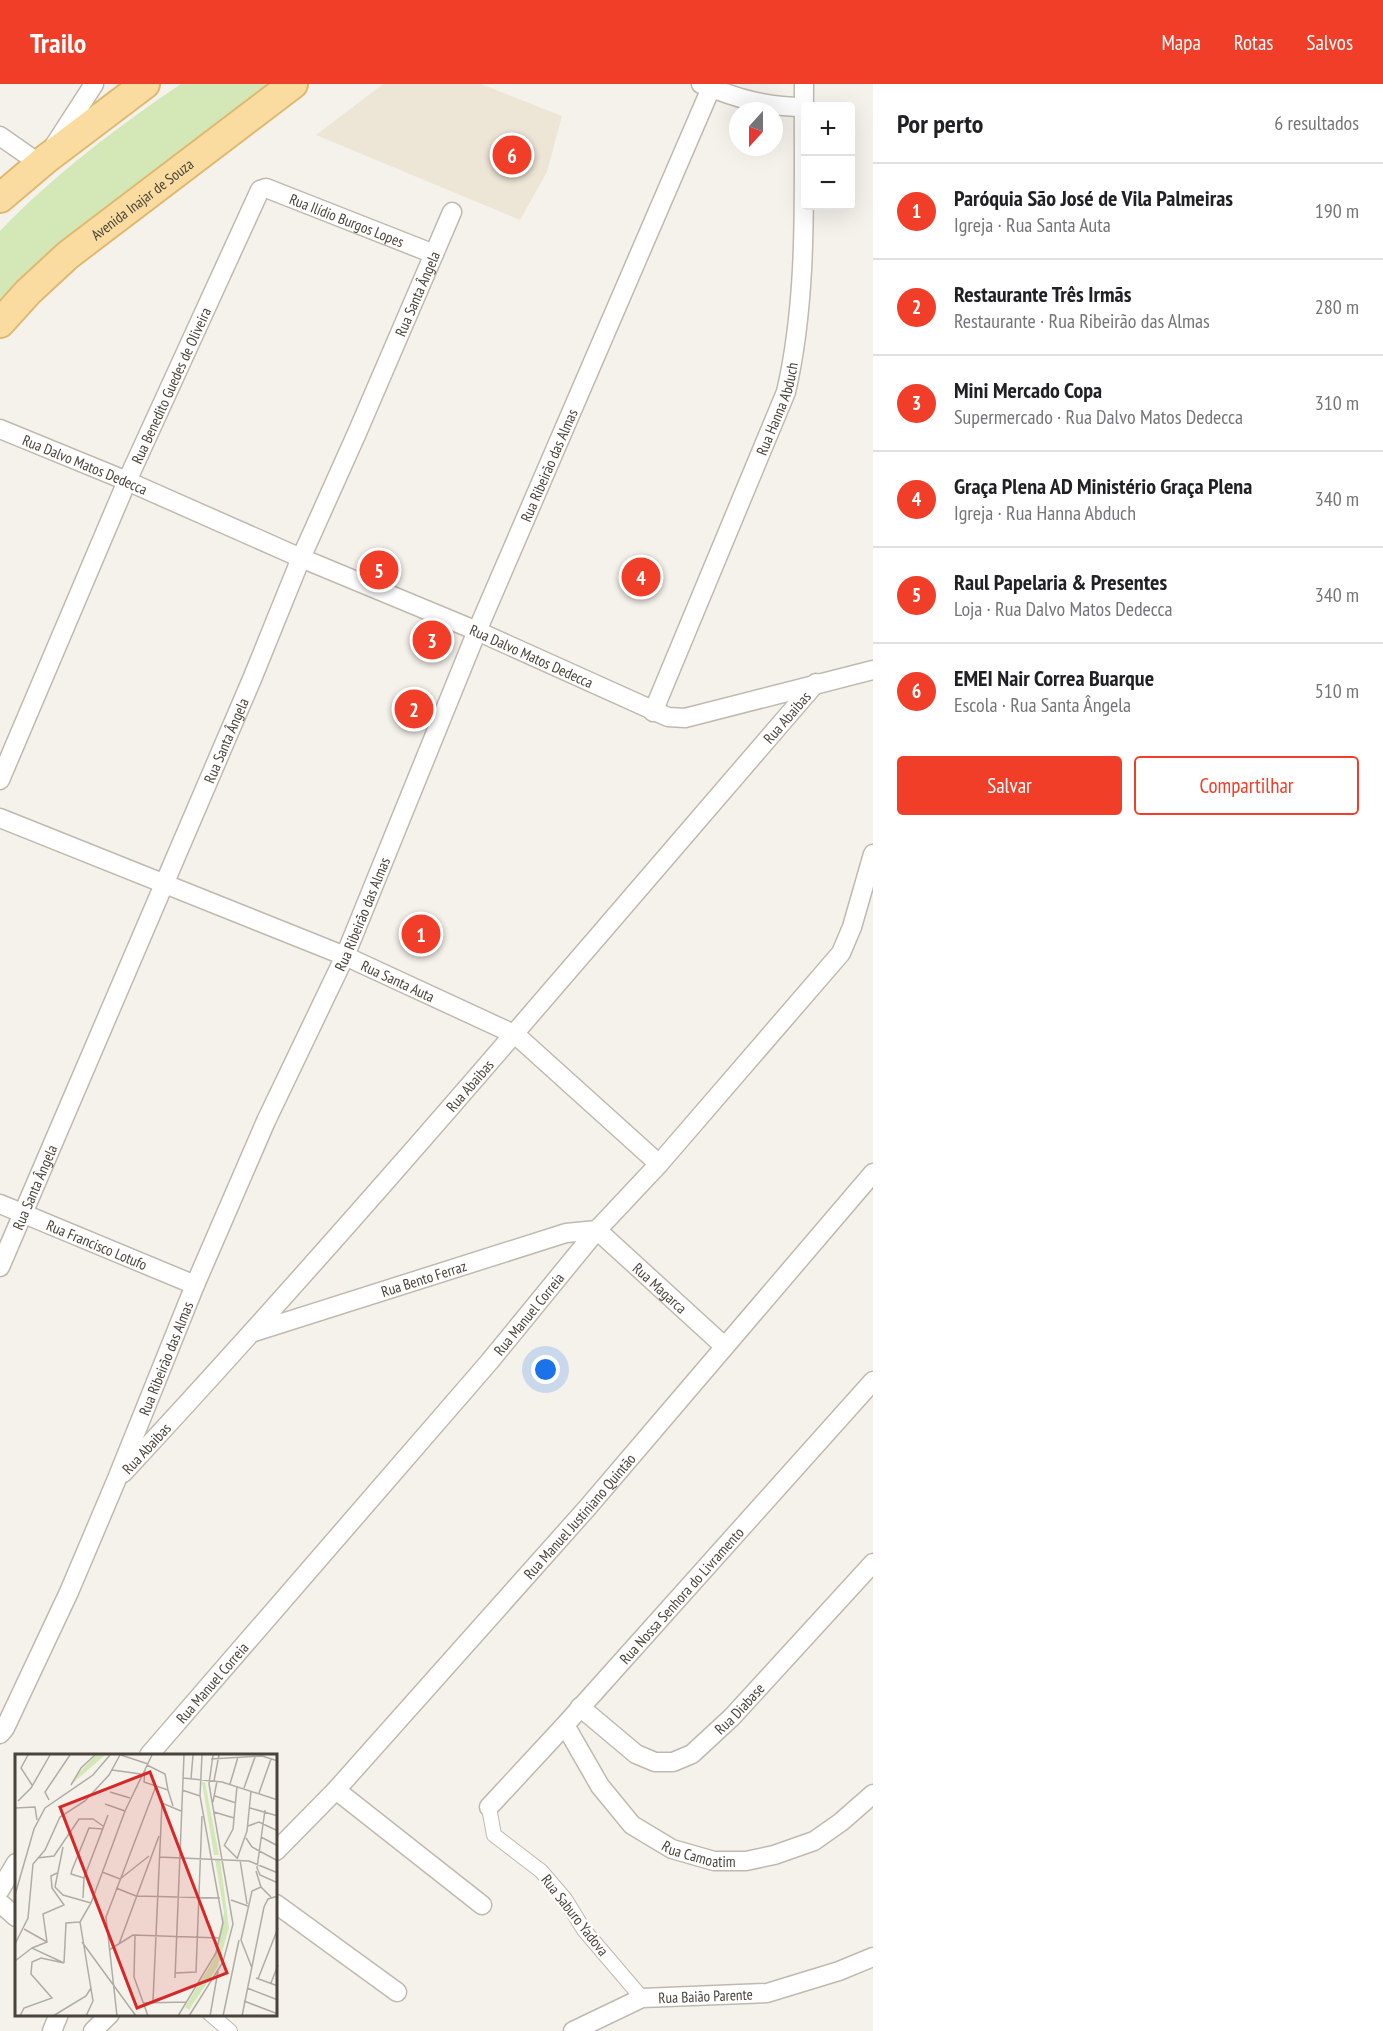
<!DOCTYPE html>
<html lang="pt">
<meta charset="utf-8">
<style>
:root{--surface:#fff;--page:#f6f6f6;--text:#202124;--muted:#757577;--line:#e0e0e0;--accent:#f03e28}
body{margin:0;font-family:"PT Sans Narrow",sans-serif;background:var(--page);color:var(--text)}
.controls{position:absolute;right:18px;top:18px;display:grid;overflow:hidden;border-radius:6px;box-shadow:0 6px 24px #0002}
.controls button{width:54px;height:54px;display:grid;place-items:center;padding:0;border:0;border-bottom:2px solid var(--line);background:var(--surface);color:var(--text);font:30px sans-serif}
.compass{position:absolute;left:729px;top:18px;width:54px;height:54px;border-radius:50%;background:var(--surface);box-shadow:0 6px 24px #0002;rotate:201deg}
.you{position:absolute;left:546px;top:1286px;width:21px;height:21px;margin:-15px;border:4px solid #fff;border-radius:50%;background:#1a73e8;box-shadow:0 0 0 9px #1a73e833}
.badge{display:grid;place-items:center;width:39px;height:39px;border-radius:50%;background:var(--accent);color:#fff;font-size:20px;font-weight:700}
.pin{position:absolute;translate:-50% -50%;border:3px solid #fff;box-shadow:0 2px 6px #0006}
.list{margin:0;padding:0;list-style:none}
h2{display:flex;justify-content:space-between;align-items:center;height:78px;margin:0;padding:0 24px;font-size:26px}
h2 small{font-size:20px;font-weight:400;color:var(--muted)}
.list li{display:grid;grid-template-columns:39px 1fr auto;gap:18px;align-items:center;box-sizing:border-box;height:96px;padding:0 24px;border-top:2px solid var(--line)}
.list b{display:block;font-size:22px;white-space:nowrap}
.list p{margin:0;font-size:20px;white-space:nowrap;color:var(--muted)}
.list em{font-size:20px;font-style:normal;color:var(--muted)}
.actions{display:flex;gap:12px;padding:18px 24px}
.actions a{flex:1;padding:14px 0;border:2px solid var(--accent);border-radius:6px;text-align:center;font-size:21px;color:var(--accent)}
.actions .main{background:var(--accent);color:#fff}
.map{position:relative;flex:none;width:873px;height:1947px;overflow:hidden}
header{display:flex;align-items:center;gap:36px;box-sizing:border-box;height:84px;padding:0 30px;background:var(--accent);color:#fff}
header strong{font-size:28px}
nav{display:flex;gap:33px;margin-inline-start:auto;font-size:21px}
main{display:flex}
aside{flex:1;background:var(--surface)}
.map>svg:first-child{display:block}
.education{fill:#ede6d7}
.green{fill:#d3e7b7}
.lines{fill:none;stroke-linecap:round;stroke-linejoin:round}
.pedestrian-casing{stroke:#c0b9af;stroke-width:16}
.minor-casing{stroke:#c0b9af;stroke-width:21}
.primary-casing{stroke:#dfb970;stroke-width:32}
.pedestrian{stroke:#fff;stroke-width:14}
.minor{stroke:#fff;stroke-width:18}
.primary{stroke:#fadca0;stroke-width:28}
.labels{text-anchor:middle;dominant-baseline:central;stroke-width:4.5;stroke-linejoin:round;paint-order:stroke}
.street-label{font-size:15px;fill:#49433a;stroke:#fff}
.inset-road{fill:none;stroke:#b0aca5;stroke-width:1.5}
.view{fill:#d62828;fill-opacity:0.15;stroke:#d62828;stroke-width:3}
.inset-edge{fill:none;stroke:#49433a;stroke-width:3}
</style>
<header>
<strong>Trailo</strong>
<nav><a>Mapa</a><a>Rotas</a><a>Salvos</a></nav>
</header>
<main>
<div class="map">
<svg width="873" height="1947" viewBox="0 0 873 1947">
<rect width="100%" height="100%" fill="#f5f2ec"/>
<path class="education" d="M383 0H481L562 32 547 88 520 136 316 51Z"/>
<path class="green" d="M181 0H270L72 152 0 224V147C54 91 117 43 181 0Z"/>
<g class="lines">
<defs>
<path id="pedestrian" d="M489 1723 494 1751 541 1787 565 1815 584 1846 642 1914
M210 1930 230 1947"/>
<g id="minor">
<path d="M701 0C736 14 765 23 804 23"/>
<path d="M0 52 40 80"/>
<path d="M54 62 94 0"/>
<path id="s1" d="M0 345 127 397 301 474 477 547 668 633 685 634 873 586"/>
<path id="s2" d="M653 628 786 308C809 209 803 101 804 0"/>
<path id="s3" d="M0 696 127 397 260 106 266 104 434 170"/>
<path id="s4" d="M0 734 345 872 516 951 659 1080"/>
<path id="s5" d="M0 1120 195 1201"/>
<path id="s6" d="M0 1183 252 595 301 474 357 349 452 128"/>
<path id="s7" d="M254 1248 566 1149 597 1146 724 1262"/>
<path id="s8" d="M123 1389C362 1132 587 864 816 599"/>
<path id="s9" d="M580 1623 636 1670 655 1678H673L692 1670 732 1633 873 1479"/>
<path id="s10" d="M565 1641 600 1702 632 1741 672 1765 714 1777H746L774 1771 814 1757 841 1738 873 1710"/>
<path id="s11" d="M0 1650 5 1644 69 1508 116 1397 195 1201 266 1037 345 872 477 547 711 4"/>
<path id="s12" d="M149 1671 490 1277 597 1146 659 1080 841 869 852 843 873 770"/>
<path d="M336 1706 482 1821"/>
<path id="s13" d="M489 1723 565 1641 873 1297"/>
<path id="s14" d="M276 1767 336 1706 588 1423 873 1089"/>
<path d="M0 1806 16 1779"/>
<path d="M0 1819 16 1833"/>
<path d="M276 1820 397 1908"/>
<path d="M52 1947 59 1930"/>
<path d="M93 1947 110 1930"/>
<path id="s15" d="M573 1947 642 1914 767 1909 839 1887 873 1873"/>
</g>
<g id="primary">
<path d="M0 114 46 75 145 0"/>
<path id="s16" d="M0 239 28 208 68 171 293 0"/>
</g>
</defs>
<use href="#pedestrian" class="pedestrian-casing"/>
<use href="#minor" class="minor-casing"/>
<use href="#primary" class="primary-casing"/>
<use href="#pedestrian" class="pedestrian"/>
<use href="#minor" class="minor"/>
<use href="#primary" class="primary"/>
</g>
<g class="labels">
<g class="street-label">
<text stroke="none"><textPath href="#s16" startOffset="189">Avenida Inajar de Souza</textPath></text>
<text stroke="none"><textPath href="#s3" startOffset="738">Rua Ilídio Burgos Lopes</textPath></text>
<text stroke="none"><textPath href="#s6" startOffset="1059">Rua Santa Ângela</textPath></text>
<text stroke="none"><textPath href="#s3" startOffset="430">Rua Benedito Guedes de Oliveira</textPath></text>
<text stroke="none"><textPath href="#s2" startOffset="328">Rua Hanna Abduch</textPath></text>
<text stroke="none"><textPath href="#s1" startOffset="92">Rua Dalvo Matos Dedecca</textPath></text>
<text stroke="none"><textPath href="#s11" startOffset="1383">Rua Ribeirão das Almas</textPath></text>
<text stroke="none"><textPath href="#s1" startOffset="578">Rua Dalvo Matos Dedecca</textPath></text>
<text stroke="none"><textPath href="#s8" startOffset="1006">Rua Abaibas</textPath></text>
<text stroke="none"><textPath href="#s6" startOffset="573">Rua Santa Ângela</textPath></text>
<text stroke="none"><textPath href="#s11" startOffset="897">Rua Ribeirão das Almas</textPath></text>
<text stroke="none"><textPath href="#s4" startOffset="430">Rua Santa Auta</textPath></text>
<text stroke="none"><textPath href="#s8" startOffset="520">Rua Abaibas</textPath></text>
<text stroke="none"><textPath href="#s6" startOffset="87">Rua Santa Ângela</textPath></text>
<text stroke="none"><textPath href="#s5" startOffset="105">Rua Francisco Lotufo</textPath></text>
<text stroke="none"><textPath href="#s7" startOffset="178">Rua Bento Ferraz</textPath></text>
<text stroke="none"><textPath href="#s7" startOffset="444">Rua Magarca</textPath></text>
<text stroke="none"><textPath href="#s12" startOffset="582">Rua Manuel Correia</textPath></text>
<text stroke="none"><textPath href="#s11" startOffset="411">Rua Ribeirão das Almas</textPath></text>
<text stroke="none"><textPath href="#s8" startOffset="34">Rua Abaibas</textPath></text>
<text stroke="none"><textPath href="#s14" startOffset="452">Rua Manuel Justiniano Quintão</textPath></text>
<text stroke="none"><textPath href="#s13" startOffset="286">Rua Nossa Senhora do Livramento</textPath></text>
<text stroke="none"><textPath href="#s12" startOffset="96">Rua Manuel Correia</textPath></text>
<text stroke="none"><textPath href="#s9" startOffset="198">Rua Diabase</textPath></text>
<text stroke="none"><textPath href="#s10" startOffset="195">Rua Camoatim</textPath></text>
<text transform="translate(575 1831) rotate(52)">Rua Saburo Yadova</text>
<text stroke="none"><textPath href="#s15" startOffset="140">Rua Baião Parente</textPath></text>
</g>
</g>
<g transform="translate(15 1670)">
<rect width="262" height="262" fill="#f5f2ec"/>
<path d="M81 1H90L59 28V24ZM187 28H190L204 101H199ZM200 105H205L214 174 203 212 174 256 170 253 198 207 209 159Z" fill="#d3e7b7"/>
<path class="inset-road" d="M13 1 6 14 17 31M106 1 133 10M196 5 247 2 263 7M132 11 150 20 153 36M97 16 126 20M130 16 129 28 153 36 158 52M168 24 207 28 263 46M176 25 178 1M199 27 204 1M215 30 223 3M56 31 66 14 80 1M229 34 240 3M167 36 185 42M95 38 115 44M244 39 256 5M200 42 221 49M34 46 30 38 55 1M3 47 16 34 35 1M198 48 202 27M90 50 110 57M0 54 20 53 22 66M235 54 263 62M250 56 242 114 245 121 263 129M199 58 219 64M233 72 244 68 263 77M246 83 263 92M231 84 237 93 263 107M209 91 222 104M209 92 218 75 222 32M48 93 40 133 48 141 76 149 65 168M144 103 234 107 263 119M22 104 39 102 64 65H78L88 72M222 105 232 77 236 37M225 106 232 150M241 117 246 133 256 143M87 118 105 125 134 102M69 124 56 120 57 116 74 74 88 75M101 134 121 142 205 144M0 141 19 75 30 54 78 21 95 1M68 144 69 124 93 61M216 146 233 152M76 149 110 57 137 1M65 168 78 247 71 262M9 175 32 188M120 181 119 223 133 262M67 188 121 262M0 190 13 164 18 110 30 96 45 63 70 47 94 21 105 1M104 190 144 82M17 194 32 188 28 160 49 151 37 134 36 122 42 119M94 196 118 181 205 184M0 207 17 194 49 209M49 209 51 169 65 168M237 214 226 186 237 137 246 133M160 219 181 218 187 62M160 224 169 1M241 224 263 232M243 225 263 174M256 229 263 211M232 234 263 246M138 247 147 49 166 57M229 247 263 260M128 249 171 248M5 262 9 254 37 244 16 220 17 208 26 204 49 209M38 262 71 242 76 234M102 262 91 163 141 32M163 262 201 199 208 169 185 42 187 1M174 262 208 208 218 170 194 30 198 1M195 262 203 217M208 262 224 186M227 262 249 153 253 145 263 142"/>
<path class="view" d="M135 18 212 219 122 254 45 53Z"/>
<rect width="262" height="262" class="inset-edge"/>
</g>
</svg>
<div class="controls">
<button>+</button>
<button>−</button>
</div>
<svg class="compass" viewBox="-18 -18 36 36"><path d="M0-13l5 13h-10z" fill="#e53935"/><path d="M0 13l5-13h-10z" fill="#757577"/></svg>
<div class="you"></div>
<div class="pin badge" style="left:421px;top:850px">1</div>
<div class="pin badge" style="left:414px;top:625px">2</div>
<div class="pin badge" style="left:432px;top:556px">3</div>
<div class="pin badge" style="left:641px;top:493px">4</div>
<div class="pin badge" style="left:379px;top:486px">5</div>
<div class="pin badge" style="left:512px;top:71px">6</div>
</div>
<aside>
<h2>Por perto<small>6 resultados</small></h2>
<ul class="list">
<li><span class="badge">1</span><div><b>Paróquia São José de Vila Palmeiras</b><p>Igreja · Rua Santa Auta</p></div><em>190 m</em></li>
<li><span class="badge">2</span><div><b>Restaurante Três Irmãs</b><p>Restaurante · Rua Ribeirão das Almas</p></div><em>280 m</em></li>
<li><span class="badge">3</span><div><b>Mini Mercado Copa</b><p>Supermercado · Rua Dalvo Matos Dedecca</p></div><em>310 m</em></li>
<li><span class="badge">4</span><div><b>Graça Plena AD Ministério Graça Plena</b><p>Igreja · Rua Hanna Abduch</p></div><em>340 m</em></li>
<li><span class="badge">5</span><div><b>Raul Papelaria &amp; Presentes</b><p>Loja · Rua Dalvo Matos Dedecca</p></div><em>340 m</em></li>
<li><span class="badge">6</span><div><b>EMEI Nair Correa Buarque</b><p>Escola · Rua Santa Ângela</p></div><em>510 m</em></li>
</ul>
<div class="actions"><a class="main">Salvar</a><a>Compartilhar</a></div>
</aside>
</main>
